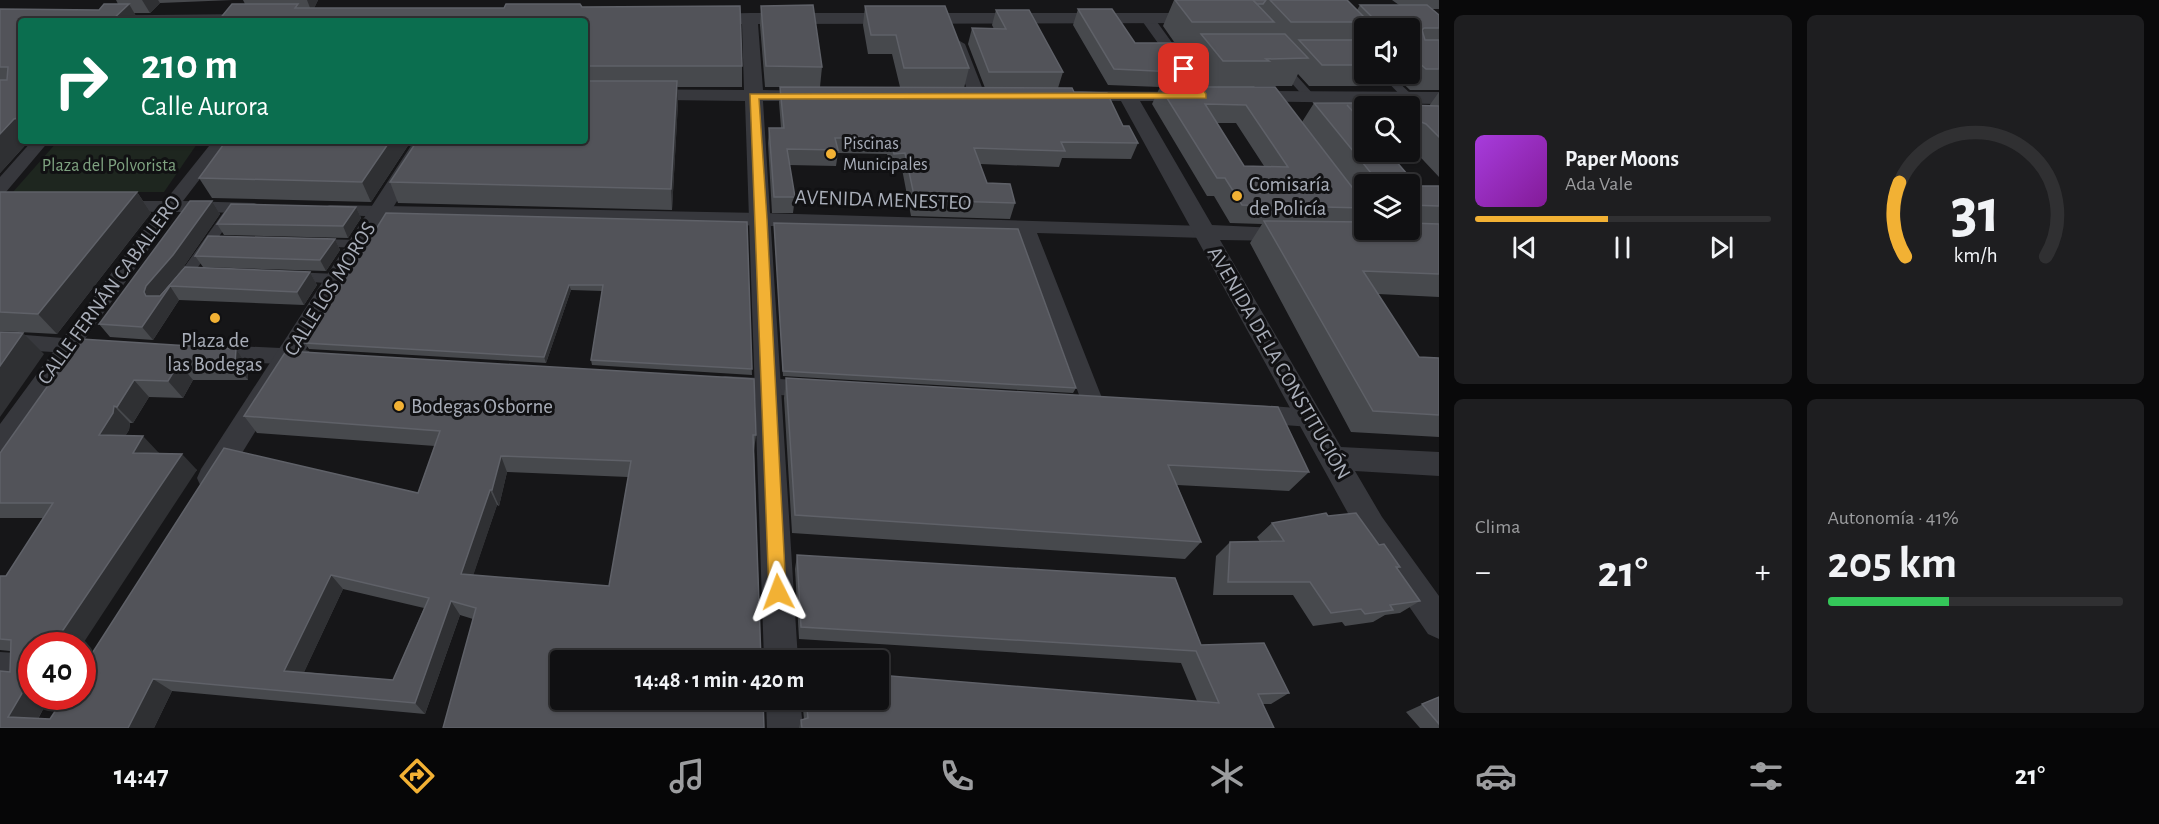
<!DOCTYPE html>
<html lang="es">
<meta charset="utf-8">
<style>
body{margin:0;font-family:"Alegreya Sans",sans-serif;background:#1e1e20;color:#f1f3f6;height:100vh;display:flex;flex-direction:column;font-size:22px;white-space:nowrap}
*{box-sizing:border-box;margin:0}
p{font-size:20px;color:#9c9d9f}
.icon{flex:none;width:33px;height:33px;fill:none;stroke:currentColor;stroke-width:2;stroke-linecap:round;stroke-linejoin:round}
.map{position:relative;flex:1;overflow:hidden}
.side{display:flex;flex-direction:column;gap:15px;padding:15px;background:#09090a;width:720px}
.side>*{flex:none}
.guide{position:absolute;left:18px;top:18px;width:570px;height:126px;border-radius:6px;box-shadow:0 2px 4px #0004,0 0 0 2px #303032;background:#0b6e4f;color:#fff;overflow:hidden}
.tools{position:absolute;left:1354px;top:18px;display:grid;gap:12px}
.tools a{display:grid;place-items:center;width:66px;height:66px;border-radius:6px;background:#101012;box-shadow:0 2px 4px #0004,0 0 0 2px #303032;font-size:30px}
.speed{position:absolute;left:18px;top:632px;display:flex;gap:12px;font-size:30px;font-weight:700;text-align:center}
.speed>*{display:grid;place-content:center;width:78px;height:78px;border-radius:50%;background:#101012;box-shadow:0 2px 4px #0004,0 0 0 2px #303032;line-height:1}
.speed .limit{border:9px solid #d22;background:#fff;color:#111}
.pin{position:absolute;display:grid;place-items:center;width:51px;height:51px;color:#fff;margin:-26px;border-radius:12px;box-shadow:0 3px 9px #0006}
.me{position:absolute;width:66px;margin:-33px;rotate:357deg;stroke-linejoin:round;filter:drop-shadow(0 0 4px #0008)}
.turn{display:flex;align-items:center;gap:21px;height:126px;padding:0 24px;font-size:27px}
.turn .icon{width:78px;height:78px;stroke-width:2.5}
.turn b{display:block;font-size:42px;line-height:51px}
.big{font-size:45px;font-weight:700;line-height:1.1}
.side .tile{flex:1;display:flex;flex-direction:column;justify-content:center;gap:9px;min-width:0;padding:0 21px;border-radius:9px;background:#1e1e20}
.side .dial{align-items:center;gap:0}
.dial svg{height:156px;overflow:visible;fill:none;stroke:#303032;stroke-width:7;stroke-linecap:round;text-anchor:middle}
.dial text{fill:#f1f3f6;stroke:none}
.song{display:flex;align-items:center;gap:18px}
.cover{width:72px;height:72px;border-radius:9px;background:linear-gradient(135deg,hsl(280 70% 55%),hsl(290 70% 35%))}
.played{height:6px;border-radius:3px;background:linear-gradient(90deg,#f2b134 45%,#303032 45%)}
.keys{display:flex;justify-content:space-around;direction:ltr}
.heat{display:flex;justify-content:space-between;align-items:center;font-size:33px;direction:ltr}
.charge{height:9px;border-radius:4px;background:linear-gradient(90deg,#34c759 41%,#303032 0)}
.side .tiles{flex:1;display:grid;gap:15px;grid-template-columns:repeat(2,1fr)}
.trip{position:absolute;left:550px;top:650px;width:339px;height:60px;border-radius:6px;background:#101012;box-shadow:0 2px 4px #0004,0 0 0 2px #303032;font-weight:700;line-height:60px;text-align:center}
.tabs{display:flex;height:96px;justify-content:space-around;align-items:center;background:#060607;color:#9c9d9f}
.tabs .icon{width:42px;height:42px}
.tabs .active{color:#f2b134}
.tabs b{font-size:27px;color:#f1f3f6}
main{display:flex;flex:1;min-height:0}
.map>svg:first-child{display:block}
.green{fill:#1e261f}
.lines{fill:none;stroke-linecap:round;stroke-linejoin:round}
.pedestrian{fill:#37383d;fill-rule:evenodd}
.minor{fill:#37383d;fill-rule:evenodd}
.tertiary{fill:#37383d;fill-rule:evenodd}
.wall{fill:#47494d;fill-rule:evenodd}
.shaded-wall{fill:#2f3033}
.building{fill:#525359;stroke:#5f6168;stroke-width:1.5;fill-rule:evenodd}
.route{fill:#f2b134;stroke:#9d7322;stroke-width:1.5}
.poi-dot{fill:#f2b134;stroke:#111113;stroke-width:2}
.labels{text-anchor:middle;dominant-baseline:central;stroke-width:6;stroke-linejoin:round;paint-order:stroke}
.far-poi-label{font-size:18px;fill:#a8adb8;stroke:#111113;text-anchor:start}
.far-park-label{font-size:18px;fill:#7fa381;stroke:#111113}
.poi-label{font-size:21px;fill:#a8adb8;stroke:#111113;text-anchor:start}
.street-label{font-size:21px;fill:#a8adb8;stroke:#111113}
</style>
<main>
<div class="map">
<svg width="1439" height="728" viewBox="0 0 1439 728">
<rect width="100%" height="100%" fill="#161618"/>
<polygon class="green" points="58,141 199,141 164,192 13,192"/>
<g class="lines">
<g class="pedestrian">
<polygon points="1282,63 1286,64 1314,95 1314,99 1306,99 1278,68 1277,66"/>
<polygon points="1380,74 1390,74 1413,96 1413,100 1405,100"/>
<polygon points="230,208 236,212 185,286 175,286 173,283 175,280 226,209"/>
<polygon points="317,239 359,240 366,244 359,248 312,246 310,243"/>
<polygon points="292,272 337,274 344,279 337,284 287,280 285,277"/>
</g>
<g class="minor">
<polygon points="1147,14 1152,15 1178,51 1223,52 1225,55 1218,59 1184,59 1211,96 1208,99 1198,99 1140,18"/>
<polygon points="958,40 965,44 985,95 982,98 977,100 969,95 951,44"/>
<polygon points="32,141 49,141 6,192 0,193 0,177"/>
<polygon points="213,141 229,141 183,201 254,203 260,205 263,209 260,213 175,212 85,339 111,343 114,348 111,353 104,356 74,354 8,449 0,451 0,424 53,352 0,349 0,333 63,338 157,212 118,211 112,209 109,205 112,201 165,201"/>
<polygon points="1342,190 1348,191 1365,213 1365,230 1371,230 1359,230 1336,199 1333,195 1336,191"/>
<polygon points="330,205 761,213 1205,226 1211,228 1214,232 1211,236 1205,238 1037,233 1104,403 1101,409 1093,412 1085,409 1082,403 1019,232 324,215 321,211 324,207"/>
<polygon points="213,345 302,349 309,351 312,357 309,363 302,365 213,361 206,359 203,353 206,347"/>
<polygon points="725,376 814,381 822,383 825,389 822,395 814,397 725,392 717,390 714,384 717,378"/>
<polygon points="1255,405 1311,409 1319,412 1322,418 1319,424 1311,427 1255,423 1247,420 1244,414 1247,408"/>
<polygon points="0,652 32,654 32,682 0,680"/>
</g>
<g class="tertiary">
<polygon points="750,13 1202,13 1210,18 1202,23 758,24 763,90 813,91 819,92 822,96 819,100 813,101 763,101 798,660 764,660 745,101 585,99 585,89 744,90 742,24 707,24 699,19 707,14"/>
<polygon points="254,14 260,16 261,21 47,21 55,16"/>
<polygon points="1074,91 1197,92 1200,96 1197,100 1191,101 1140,101 1212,225 1300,229 1303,234 1300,239 1292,241 1220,240 1341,447 1439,452 1439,476 1355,471 1382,517 1439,596 1439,639 1428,634 1360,535 1121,101 1068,100 1065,96 1068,92"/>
<polygon points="1248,91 1439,92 1439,104 1242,101 1239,97 1242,93"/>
<polygon points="414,141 434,141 221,487 211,490 201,487 197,478 201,469"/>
<polygon points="766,699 800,699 803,728 767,728"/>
</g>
</g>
<g class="wall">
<polygon points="116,0 233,0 160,3 150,13 134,13 139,21 21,21 21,141 29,141 0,173 0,9 99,10 118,4"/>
<polygon points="243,0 318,0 314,8 504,8 582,7 742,66 742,87 677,87 678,102 672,210 398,203 390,182 585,141 585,21 218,21 245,4"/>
<path d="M1174,0h173l10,10 3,-5h39l-7,-5h47v9h-7l7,6v75h-29l-15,-14 -7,10h-79l-11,-12 -6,12h-37l-1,1 48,35 12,-19 115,3 10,-14v85l-29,-31v-40h-45v46l55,34h19v111l-61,-3 41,63 20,1v79l-88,-5 -101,-189 12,-19 -32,-1 -16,-27h-7l-55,-92 8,-17 -52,-2 -35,-60 5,-16 57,34 61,30 -7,14h18l-19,-26 6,-12h-15l-16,-23zM1365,28h45v46h-45zM1217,123h19l28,43h-20zM1365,184h45v46l-54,-8 9,-11z"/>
<polygon points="761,6 822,67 820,87 765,87 760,25"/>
<polygon points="865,6 969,68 964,88 900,87 892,54 868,54 863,25"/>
<polygon points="996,10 1063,72 1058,88 985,88 968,44 972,28 994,29 992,25"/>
<polygon points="780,87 1074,92 1123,126 1138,143 1131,159 1062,158 1059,167 980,164 987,183 1015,203 1010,219 911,216 902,169 891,169 887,154 838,153 836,166 789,165 795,197 793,213 772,213 768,143 769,128 781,128 779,102"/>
<polygon points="226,141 411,141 371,202 212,198 199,178"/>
<polygon points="0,192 137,192 151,213 57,334 0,331"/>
<polygon points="212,201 220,214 182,269 158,296 160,296 185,267 310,272 317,285 304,305 179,300 153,340 110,337 99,324"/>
<polygon points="356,207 361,218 348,238 224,235 217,224"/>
<polygon points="747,222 752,375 592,365 591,360 602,291 571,290 546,363 309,349 305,343"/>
<polygon points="774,223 1076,388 1073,393 783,376"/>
<polygon points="335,239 340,250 326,271 203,267 195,256"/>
<path d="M81,339l155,10 12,17v14h-55l-10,18 -34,-1 -16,26h-3l-1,7 -4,6 34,17 38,17 -165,175v51h18l-12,23h12l368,-226 17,-47 -178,-13 -13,-17 512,19 -2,16 7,209 -288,-41 -13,-4 -35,99 -253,-23 -18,37h-154l10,-56v-21l-10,-1v-74h6l37,-58h-43v-65zM507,472l121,5 -19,109 -136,-11 24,-70 2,1zM343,589l81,19 -31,72 -89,-8z"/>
<polygon points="786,378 1309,472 1289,491 1177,485 1201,542 1185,559 792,533 784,398"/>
<polygon points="1328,516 1379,545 1400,567 1397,569 1420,601 1400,613 1385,615 1373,622 1345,626 1342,622 1313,626 1293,595 1213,595 1216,556 1230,542 1260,542 1257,537 1272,523"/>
<polygon points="797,555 1201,645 1289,693 1271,704 1262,704 1274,728 799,728 801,720 804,719 802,699 1197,701 1181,663 799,639 795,569"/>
<polygon points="1439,697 1439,728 1420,728 1406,712"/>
</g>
<g class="shaded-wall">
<polygon points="142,0 158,0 160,3 150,13"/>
<polygon points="307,0 318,0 312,13"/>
<polygon points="129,4 139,21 111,21"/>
<polygon points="677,81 678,102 672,210 671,189"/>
<polygon points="21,115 21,141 29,141 0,173 0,134 14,119"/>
<polygon points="390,141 411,141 371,202 362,182"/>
<polygon points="137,192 151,213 57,334 38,314"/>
<polygon points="212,201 220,214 182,269 156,299 170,286 179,300 153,340 142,327 146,296 144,292 146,286"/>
<polygon points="356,207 361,218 348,238 343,226"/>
<polygon points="335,239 340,250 326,271 320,260"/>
<polygon points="310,272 317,285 304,305 297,292"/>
<polygon points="569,285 571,290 546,363 544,357"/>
<polygon points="23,333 44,354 0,417 0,366"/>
<polygon points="236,349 248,366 248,380 235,363"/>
<polygon points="179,363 193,380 183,398 168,381"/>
<polygon points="134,380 149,397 133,423 117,407"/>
<polygon points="114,406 130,423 129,430 116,451 99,435"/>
<polygon points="143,436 159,453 150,469 133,453"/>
<polygon points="182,454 197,470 82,645 59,645 59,636"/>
<polygon points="501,456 507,472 499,506 492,490"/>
<polygon points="490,490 497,505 469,588 461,574"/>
<polygon points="331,575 343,589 299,683 284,671"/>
<polygon points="451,601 460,615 425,714 415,703"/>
<polygon points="153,679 172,691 154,728 128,728"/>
<polygon points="28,683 32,685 32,696 50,696 33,728 8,717"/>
</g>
<g class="building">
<polygon points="1175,0 1253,0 1274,22 1192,22"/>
<polygon points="1253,0 1266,0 1263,4 1257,4"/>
<polygon points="1270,0 1347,0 1369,22 1291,22"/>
<polygon points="104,4 129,4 111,21 21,21 21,115 18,118 14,119 0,134 0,80 7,80 8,67 0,67 0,9 99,10"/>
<polygon points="232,4 298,4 295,8 504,8 506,4 580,4 582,7 740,6 742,66 585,66 585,21 218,21"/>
<polygon points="813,5 822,67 766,66 761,6"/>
<polygon points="1360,5 1427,5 1439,15 1439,28 1424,28 1422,30 1425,40 1439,40 1439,69 1426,69 1410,55 1410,28 1380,28 1380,25"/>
<polygon points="865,6 945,6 969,68 904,68 896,35 871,35"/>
<polygon points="1078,9 1112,9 1135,43 1174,43 1196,73 1114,69"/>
<polygon points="996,10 1029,10 1063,72 989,72 972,28 1006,29"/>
<polygon points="1201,34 1285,34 1308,58 1266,59 1269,61 1223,61"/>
<polygon points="1299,40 1365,40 1365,65 1322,65"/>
<polygon points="585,81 677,81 671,189 390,182 417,141 585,141"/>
<polygon points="780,87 1072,88 1074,92 1107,93 1123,126 1129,126 1138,143 1061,142 1065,151 974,148 987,183 1010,184 1015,203 915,200 905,153 894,154 890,138 835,138 838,150 787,149 795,197 774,197 769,128 784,128"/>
<path d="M1160,87h115l90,117v4l-123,-3 -17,-27h-8zM1205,104l41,1 42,62 -44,-1z"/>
<polygon points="1314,103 1404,103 1406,105 1439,106 1439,137 1426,124 1419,121 1410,121 1410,106 1365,106 1365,120 1361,120 1347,105 1365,125 1365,152 1388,152 1414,182 1420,186 1439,186 1439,206 1410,205 1410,184 1380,184"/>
<polygon points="226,141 390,141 362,182 199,178"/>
<polygon points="0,192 137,192 38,314 0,312"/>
<polygon points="190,201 212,201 173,255 146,286 144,292 146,296 160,296 185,267 310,272 297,292 170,286 142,327 99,324"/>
<polygon points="231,204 356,207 343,226 217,224"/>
<polygon points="386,213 747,222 752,369 591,360 603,285 569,285 544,357 305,343"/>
<polygon points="1264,221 1365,222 1365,230 1410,230 1410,223 1439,224 1439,274 1363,271 1419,357 1439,358 1439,415 1373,411"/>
<polygon points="774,223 1018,229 1076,388 783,371"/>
<polygon points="208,236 335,239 320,260 195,256"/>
<polygon points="0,332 23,333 0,366"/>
<path d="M81,339l155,10 -1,14h-56l-11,18 -34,-1 -17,27 -3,-1 -1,7 -14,22 44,1 -10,17 49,1 -123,182v9h-27v38h-4l-20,34 42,2 15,-23h17v-27l142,-221 194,45 22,-62 -196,-15 42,-65 468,28 2,56h-3l8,225h-200v39h202l1,29h-321l33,-120 -25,-7 -36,102 -262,-24 -25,49h-128v-57l10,1 1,-32 -11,-1v-63h6l47,-73h-53v-50zM501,456l130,5 -22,125 -148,-12 29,-84h2zM331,575l98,23 -36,82 -109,-9z"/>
<polygon points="786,378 1278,407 1309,472 1168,465 1201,542 795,515"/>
<polygon points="1326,513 1328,516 1356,513 1379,545 1384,544 1400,567 1396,567 1420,601 1390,605 1393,610 1365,614 1361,609 1331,613 1310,582 1228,582 1230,542 1284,541 1272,523"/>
<polygon points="797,555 1175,578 1201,645 1264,643 1289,693 1258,694 1274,728 802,728 801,720 808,718 806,699 879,699 879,675 1219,703 1196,651 801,627"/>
<polygon points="1439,697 1439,724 1422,704"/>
</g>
<polygon class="route" points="1184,66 1187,67 1206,94 1206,98 759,99 767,219 786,592 784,597 778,600 772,597 769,592 750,94 1196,93 1179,69"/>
<g class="poi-dot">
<circle cx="831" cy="154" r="6"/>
<circle cx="1237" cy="196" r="6"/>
<circle cx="215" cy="318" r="6"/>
<circle cx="399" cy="406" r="6"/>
</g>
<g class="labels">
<g class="far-poi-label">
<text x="843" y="144">Piscinas<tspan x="843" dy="21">Municipales</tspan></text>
</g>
<g class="far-park-label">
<text x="109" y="166">Plaza del Polvorista</text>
</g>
<g class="poi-label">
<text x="1249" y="184">Comisaría<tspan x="1249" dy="24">de Policía</tspan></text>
<text x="215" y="340" text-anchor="middle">Plaza de<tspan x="215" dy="24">las Bodegas</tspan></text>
<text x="411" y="406">Bodegas Osborne</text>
</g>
<g class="street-label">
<text transform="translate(883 200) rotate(2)">AVENIDA MENESTEO</text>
<text transform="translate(330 289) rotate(-58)">CALLE LOS MOROS</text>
<text transform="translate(109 290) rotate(-54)">CALLE FERNÁN CABALLERO</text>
<text transform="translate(1279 363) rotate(60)">AVENIDA DE LA CONSTITUCIÓN</text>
</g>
</g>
</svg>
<div class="tools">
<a><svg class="icon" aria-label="sound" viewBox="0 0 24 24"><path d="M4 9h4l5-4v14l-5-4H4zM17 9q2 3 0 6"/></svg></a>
<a><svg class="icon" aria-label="search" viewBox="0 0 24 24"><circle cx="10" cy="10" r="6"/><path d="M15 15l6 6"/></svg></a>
<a><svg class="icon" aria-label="layers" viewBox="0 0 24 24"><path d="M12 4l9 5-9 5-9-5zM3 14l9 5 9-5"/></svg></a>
</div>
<div class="speed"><div class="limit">40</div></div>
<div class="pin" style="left:1184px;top:69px;background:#d93025"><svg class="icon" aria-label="arrive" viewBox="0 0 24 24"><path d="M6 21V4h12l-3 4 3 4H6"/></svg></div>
<svg class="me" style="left:778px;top:592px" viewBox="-20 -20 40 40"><path d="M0-17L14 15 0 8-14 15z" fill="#f2b134" stroke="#fff" stroke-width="4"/></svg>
<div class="trip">14:48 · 1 min · 420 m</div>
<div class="guide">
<div class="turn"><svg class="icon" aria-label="right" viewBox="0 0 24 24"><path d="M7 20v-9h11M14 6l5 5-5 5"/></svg><div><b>210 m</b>Calle Aurora</div></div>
</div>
</div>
<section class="side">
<div class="tiles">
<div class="tile">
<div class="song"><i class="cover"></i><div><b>Paper Moons</b><p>Ada Vale</p></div></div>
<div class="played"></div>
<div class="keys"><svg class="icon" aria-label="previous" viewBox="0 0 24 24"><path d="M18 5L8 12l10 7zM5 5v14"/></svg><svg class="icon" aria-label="pause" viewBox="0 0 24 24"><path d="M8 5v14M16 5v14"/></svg><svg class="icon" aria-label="next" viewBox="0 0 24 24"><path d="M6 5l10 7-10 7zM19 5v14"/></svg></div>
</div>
<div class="tile dial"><svg viewBox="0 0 100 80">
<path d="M14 69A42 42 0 1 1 86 69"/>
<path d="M14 69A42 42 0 0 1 11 31" stroke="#f2b134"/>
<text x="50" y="56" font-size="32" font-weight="700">31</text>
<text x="50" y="72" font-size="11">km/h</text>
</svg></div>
<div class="tile"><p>Clima</p>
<div class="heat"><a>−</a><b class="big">21°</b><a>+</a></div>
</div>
<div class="tile"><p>Autonomía · 41%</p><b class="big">205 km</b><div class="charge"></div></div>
</div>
</section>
</main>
<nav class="tabs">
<b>14:47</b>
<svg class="icon active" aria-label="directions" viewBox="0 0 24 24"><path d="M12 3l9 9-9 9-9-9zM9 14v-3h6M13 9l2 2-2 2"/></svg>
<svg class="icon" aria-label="music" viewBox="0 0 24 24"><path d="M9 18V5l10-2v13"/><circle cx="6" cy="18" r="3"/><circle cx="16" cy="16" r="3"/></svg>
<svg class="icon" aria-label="phone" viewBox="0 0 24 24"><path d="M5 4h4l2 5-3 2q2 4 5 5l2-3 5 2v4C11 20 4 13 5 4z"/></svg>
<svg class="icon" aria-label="climate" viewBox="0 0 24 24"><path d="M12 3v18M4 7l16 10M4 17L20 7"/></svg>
<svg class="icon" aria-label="car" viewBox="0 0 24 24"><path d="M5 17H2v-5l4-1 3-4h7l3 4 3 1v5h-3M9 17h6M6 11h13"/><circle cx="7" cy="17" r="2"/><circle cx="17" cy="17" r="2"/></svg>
<svg class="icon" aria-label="filters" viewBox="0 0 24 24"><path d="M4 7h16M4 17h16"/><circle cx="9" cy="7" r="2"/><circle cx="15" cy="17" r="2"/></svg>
<b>21°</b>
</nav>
